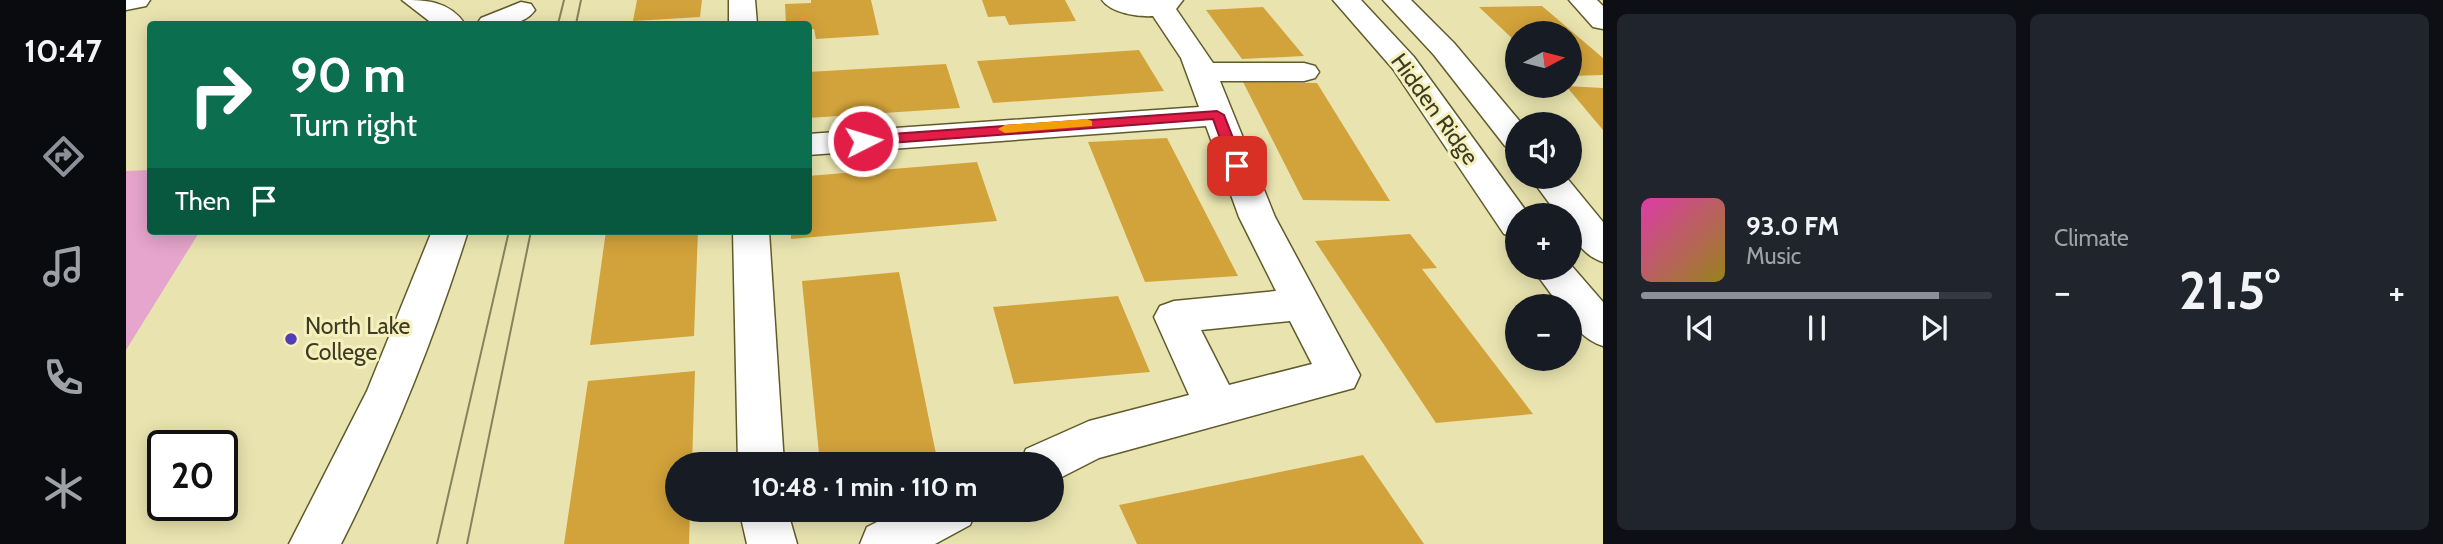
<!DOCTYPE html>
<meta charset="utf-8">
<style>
body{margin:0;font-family:Cabin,sans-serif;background:#20242c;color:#f1f3f6;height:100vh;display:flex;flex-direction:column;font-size:26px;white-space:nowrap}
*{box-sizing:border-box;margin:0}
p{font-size:23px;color:#9ea1a6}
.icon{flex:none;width:38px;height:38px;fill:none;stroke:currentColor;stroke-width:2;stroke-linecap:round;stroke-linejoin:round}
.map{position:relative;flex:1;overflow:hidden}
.panel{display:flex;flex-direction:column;gap:14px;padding:14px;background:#0d0f14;width:840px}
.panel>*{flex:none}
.top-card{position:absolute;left:21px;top:21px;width:665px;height:214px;border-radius:7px;box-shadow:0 4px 18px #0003;background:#0b6e4f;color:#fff;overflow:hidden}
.needle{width:46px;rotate:83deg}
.tools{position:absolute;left:1379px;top:21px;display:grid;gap:14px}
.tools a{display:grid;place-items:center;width:77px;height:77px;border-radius:50%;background:#171b24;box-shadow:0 4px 18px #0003;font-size:35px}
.speed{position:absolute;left:21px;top:430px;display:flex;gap:14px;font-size:35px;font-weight:700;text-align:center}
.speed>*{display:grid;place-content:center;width:91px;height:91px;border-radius:50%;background:#171b24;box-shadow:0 4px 18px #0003;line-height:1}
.speed .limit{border:4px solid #111;border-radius:10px;background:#fff;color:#111}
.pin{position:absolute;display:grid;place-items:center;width:60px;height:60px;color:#fff;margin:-30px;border-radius:14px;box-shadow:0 4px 10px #0006}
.me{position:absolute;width:77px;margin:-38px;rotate:85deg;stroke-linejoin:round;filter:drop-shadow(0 0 5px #0008)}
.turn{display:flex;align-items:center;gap:24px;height:147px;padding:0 28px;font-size:32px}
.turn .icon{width:91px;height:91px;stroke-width:2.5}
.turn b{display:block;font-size:49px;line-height:60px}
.then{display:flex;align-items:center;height:66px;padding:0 28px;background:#0003;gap:14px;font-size:26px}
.big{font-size:52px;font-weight:800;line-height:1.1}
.panel .card{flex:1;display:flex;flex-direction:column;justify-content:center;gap:10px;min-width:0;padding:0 24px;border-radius:10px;background:#20242c}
.song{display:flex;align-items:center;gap:21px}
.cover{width:84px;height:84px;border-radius:10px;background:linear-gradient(135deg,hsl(320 70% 55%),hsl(50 70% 35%))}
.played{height:7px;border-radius:4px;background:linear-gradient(90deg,#8c9099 85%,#363941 85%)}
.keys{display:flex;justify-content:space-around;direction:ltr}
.heat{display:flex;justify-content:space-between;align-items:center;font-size:38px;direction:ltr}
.panel .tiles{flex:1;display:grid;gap:14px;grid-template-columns:repeat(2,1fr)}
.trip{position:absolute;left:539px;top:452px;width:399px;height:70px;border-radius:35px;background:#171b24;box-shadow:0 4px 18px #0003;font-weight:800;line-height:70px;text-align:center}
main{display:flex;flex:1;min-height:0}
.tab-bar{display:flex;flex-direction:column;width:126px;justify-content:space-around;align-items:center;background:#090b0e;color:#9ea1a6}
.tab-bar .icon{width:49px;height:49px}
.tab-bar .current{color:#8c9099}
.tab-bar b{font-size:32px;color:#f1f3f6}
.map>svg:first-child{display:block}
.green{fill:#e6a5cc}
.building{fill:#d3a33b}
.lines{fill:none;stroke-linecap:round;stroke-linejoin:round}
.minor-casing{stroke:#605b2b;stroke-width:3}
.minor{fill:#fff;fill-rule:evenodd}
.tram{stroke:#858260;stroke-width:2}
.route{fill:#e11d48;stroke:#92132f;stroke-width:2}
.slow{fill:#f59e0b}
.poi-dot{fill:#4f3eb6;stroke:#f6f1bc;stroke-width:2.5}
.labels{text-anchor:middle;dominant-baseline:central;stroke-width:6;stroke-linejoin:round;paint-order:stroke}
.street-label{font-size:23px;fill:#3d3b26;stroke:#f6f1bc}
.poi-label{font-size:23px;fill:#3d3b26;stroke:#f6f1bc;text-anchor:start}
</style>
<main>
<nav class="tab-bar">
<b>10:47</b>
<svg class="icon current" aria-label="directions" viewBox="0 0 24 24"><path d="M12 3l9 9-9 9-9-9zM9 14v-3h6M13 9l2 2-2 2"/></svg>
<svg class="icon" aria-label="music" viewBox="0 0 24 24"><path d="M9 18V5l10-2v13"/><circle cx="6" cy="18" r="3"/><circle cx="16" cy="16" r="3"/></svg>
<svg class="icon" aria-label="phone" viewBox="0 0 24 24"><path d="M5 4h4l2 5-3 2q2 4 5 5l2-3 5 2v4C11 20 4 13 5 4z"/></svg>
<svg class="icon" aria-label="climate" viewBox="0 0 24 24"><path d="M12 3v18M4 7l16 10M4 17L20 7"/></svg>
</nav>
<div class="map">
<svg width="1477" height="544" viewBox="0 0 1477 544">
<rect width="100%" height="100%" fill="#e9e4af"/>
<polygon class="green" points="24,170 24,231 74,231 0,350 0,171"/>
<g class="building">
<polygon points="511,0 576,0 574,17 507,21"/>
<polygon points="685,0 745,0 753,35 690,39 688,29 682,30 682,24 660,24 659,4 685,3"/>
<polygon points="856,0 939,0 950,21 883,25 879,16 862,17"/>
<polygon points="1416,6 1477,58 1477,75 1444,76 1444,33 1391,33 1391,43 1353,7"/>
<polygon points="1137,7 1178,56 1116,59 1080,10"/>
<polygon points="1013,50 1038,91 867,103 851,61"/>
<polygon points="820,64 834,108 682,118 682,72"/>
<polygon points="1117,82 1191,83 1264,201 1177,200"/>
<polygon points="1440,86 1477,88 1477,130"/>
<polygon points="1041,138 1112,276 1019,282 962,142"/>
<polygon points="851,162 871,221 665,239 665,231 682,231 682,176"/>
<polygon points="480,231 572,231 568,336 464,345"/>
<polygon points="1284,234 1311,268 1296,269 1407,414 1310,423 1189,241"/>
<polygon points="773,272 812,464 694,464 676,281"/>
<polygon points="992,296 1024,372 888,384 867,307"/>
<polygon points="569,371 566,464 551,464 551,509 564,509 563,544 438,544 462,381"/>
<polygon points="1237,455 1298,544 1011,544 993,505"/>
</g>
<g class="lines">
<defs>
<g id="minor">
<polygon points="0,0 24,0 20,6 0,10"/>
<path d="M276,0c25,0 47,1 63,24h-32z"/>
<polygon points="603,0 629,0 631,24 603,24"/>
<path d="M976,0h81l-7,9 37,54h91l11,3 4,6 -4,6 -11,3h-84l55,136 85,158 -6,13 -255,70 -47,24v-18h-32l6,-15 63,-28 100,-26 -35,-78 6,-11 14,-5 102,-10 -37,-74 -33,-91 -398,29v-21l391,-27 -18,-49 -28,-42c-15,1 -42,-3 -51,-16zM1164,321l22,43 -83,21 -28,-55z"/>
<polygon points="1207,0 1235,0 1288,57 1403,215 1391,215 1391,238 1378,234 1267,69"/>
<polygon points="1257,0 1285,0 1328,43 1396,124 1391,124 1391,149 1379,146 1308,55"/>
<polygon points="1443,0 1471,0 1477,6 1477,29 1467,27"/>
<path d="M395,2l10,2 4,6c-13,18 -39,16 -58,14l4,-6z"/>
<path d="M1404,177h36l37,45v40c-21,-7 -33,-25 -33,-47h-12z"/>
<path d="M306,231h36c-34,108 -76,212 -127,313h-52l78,-153z"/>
<polygon points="607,231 643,231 658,464 612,464"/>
<path d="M1444,264l33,38v44c-18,-6 -33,-20 -33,-40h-10l-28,-38h38z"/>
<polygon points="613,509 661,509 671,544 621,544"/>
<polygon points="777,509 851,509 844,525 809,544 734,544 741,527"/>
</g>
</defs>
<use href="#minor" class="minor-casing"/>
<use href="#minor" class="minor"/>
<g class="tram">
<polyline points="432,24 438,0"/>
<polyline points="450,24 455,0"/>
<polyline points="311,544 383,231"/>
<polyline points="341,544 405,231"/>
</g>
</g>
<polygon class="route" points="1091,111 1098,115 1118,166 1116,169 1111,170 1104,166 1087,119 737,145 730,141 737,136"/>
<polygon class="slow" points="961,119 966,121 966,126 879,133 872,129 879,125"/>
<circle class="poi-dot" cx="165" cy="339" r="7"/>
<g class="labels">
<g class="street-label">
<text transform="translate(1309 109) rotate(54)">Hidden Ridge</text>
</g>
<g class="poi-label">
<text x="179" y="326">North Lake<tspan x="179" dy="26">College</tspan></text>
</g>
</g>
</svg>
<div class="tools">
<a><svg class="needle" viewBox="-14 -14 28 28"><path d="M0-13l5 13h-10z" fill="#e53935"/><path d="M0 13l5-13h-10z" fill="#9ea1a6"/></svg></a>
<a><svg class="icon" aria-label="sound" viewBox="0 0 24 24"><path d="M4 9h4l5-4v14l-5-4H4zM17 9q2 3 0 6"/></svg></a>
<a>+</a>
<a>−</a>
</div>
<div class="speed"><div class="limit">20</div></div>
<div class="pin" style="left:1111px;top:166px;background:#d93025"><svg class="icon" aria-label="arrive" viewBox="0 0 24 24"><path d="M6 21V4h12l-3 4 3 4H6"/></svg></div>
<svg class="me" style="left:737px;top:141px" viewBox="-20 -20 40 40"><circle r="17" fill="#e11d48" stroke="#fff" stroke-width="3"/><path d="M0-11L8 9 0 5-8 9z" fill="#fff"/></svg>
<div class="trip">10:48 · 1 min · 110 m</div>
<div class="top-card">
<div class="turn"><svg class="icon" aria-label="right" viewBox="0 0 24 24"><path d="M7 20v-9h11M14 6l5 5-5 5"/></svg><div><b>90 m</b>Turn right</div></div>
<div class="then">Then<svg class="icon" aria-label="arrive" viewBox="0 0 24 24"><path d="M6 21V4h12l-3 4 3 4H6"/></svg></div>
</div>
</div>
<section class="panel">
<div class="tiles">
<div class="card">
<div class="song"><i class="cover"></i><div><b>93.0 FM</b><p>Music</p></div></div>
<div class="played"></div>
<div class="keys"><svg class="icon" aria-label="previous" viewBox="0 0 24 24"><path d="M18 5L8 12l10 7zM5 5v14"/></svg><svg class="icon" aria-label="pause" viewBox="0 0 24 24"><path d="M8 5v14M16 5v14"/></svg><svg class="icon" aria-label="next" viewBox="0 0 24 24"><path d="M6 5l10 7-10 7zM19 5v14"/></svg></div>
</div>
<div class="card"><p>Climate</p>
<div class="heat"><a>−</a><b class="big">21.5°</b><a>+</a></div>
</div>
</div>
</section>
</main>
